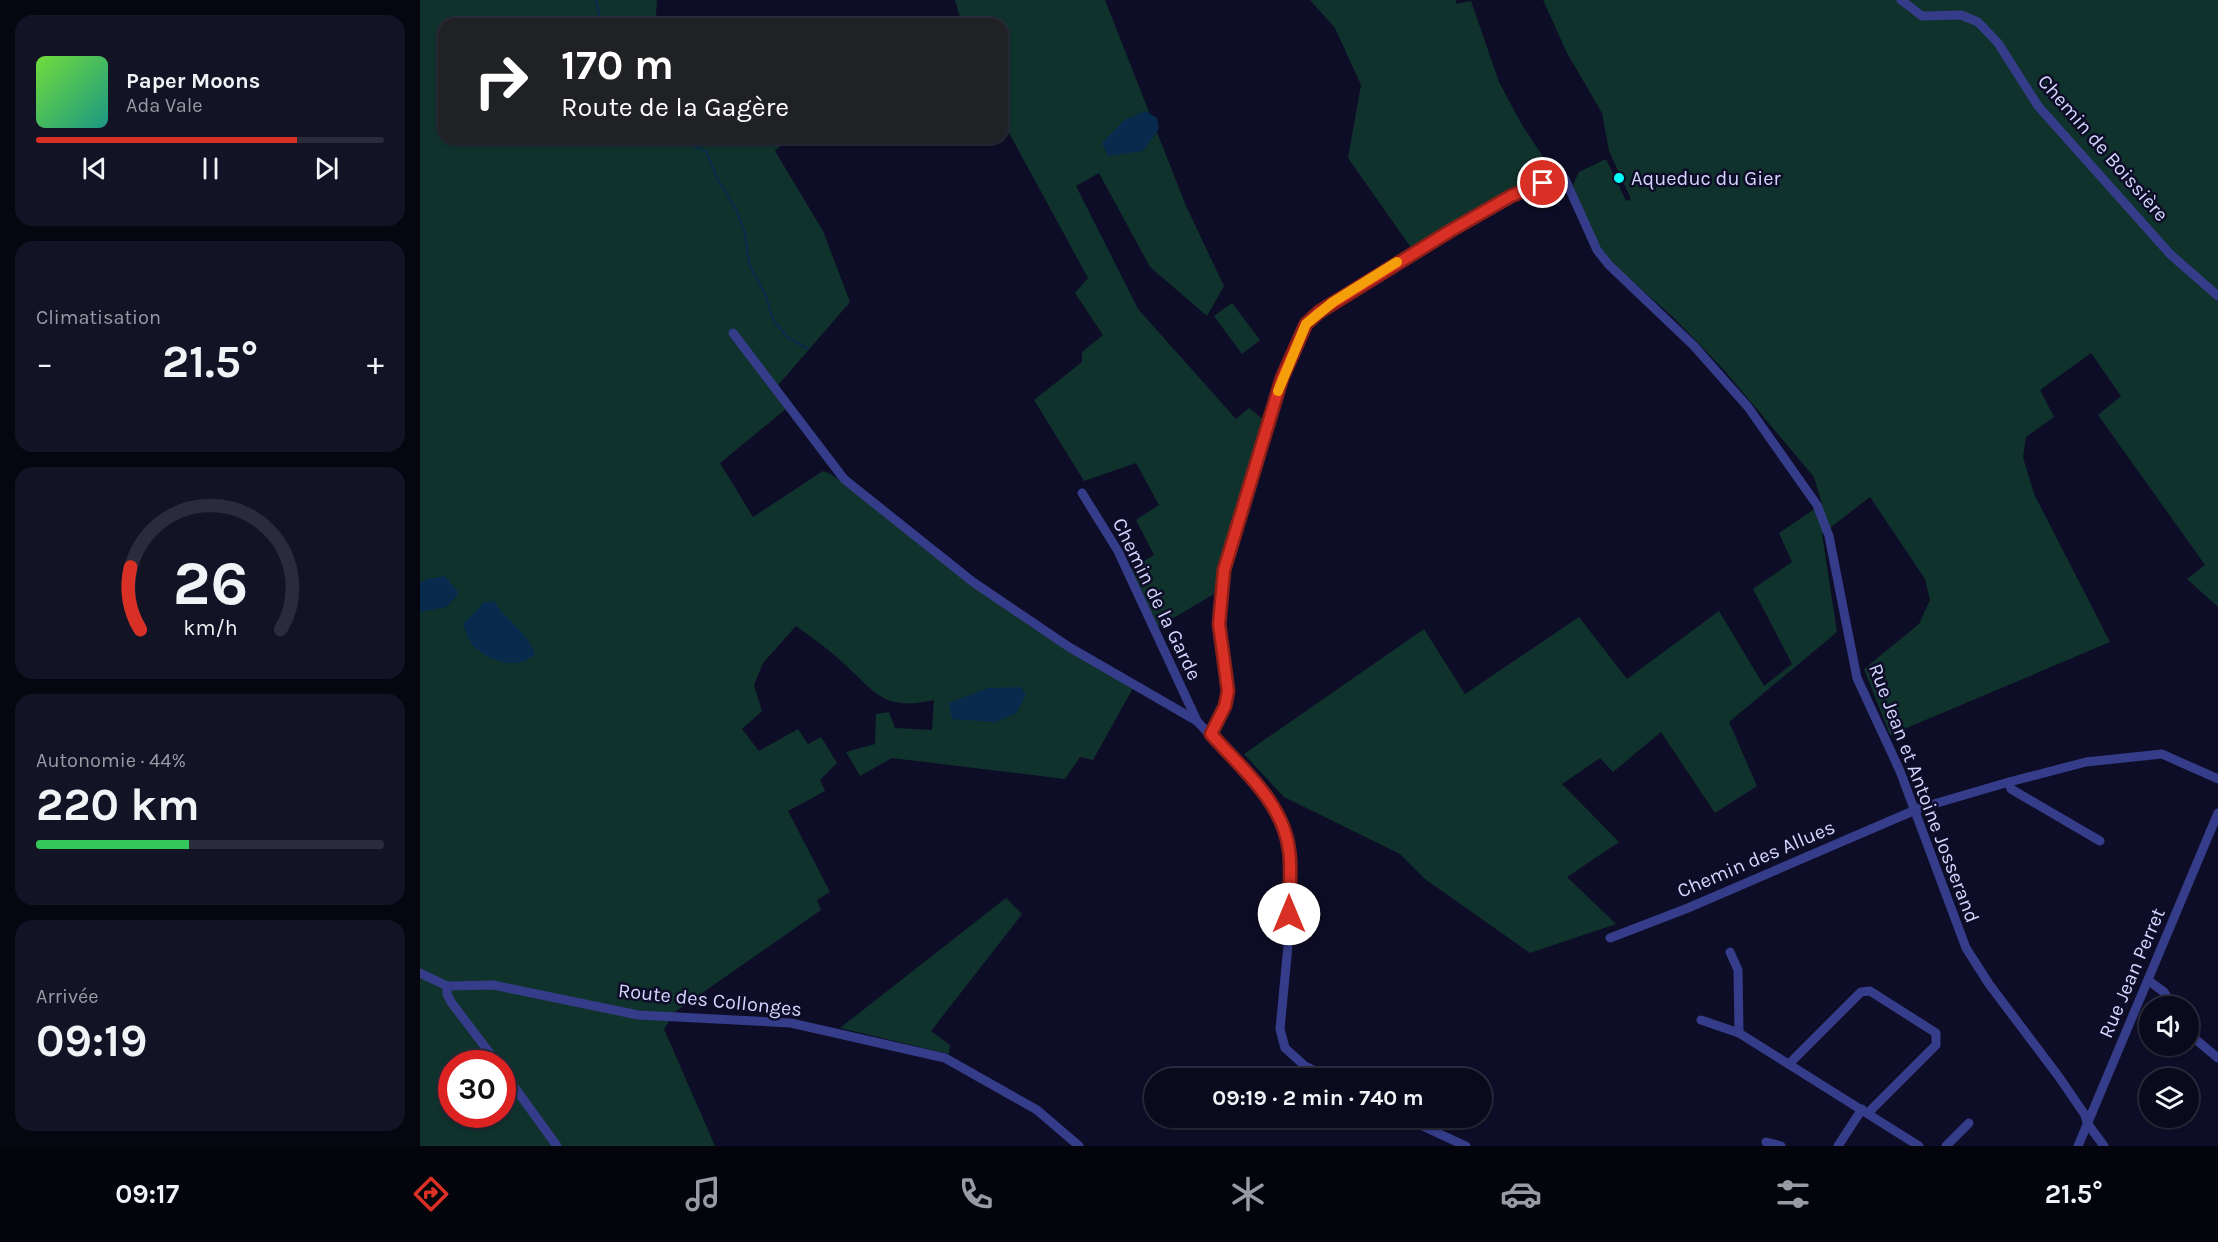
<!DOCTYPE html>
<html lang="fr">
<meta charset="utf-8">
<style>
body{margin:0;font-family:Karla,sans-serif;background:#131326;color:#f1f3f6;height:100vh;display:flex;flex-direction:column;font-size:22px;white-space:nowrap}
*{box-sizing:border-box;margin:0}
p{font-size:20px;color:#999aa4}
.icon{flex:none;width:33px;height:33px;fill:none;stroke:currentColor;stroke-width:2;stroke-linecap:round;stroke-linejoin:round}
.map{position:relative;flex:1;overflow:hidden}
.panel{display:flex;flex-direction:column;gap:15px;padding:15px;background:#060610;width:420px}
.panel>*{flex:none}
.hud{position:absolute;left:18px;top:18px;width:570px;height:126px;border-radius:18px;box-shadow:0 2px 4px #0004,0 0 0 2px #2a2b3b;background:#202124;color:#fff;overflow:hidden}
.buttons{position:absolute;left:1719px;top:996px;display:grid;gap:12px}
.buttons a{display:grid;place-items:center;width:60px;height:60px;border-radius:50%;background:#0a0a1d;box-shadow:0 2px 4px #0004,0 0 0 2px #2a2b3b;font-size:30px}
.speed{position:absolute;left:18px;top:1050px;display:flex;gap:12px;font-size:30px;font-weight:700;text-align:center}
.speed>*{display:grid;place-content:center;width:78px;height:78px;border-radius:50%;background:#0a0a1d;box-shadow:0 2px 4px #0004,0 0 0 2px #2a2b3b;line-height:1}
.speed .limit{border:9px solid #d22;background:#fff;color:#111}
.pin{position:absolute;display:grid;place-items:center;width:51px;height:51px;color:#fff;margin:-26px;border:3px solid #fff;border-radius:50%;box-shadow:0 2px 6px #0007}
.me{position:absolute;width:66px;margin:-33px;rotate:0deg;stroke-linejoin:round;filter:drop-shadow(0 0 4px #0008)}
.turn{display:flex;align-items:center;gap:21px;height:126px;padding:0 24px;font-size:27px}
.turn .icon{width:78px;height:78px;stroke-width:2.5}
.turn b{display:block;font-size:42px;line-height:51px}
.big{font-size:45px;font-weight:700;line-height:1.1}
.panel .widget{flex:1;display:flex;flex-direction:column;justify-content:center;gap:9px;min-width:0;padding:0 21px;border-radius:18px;background:#131326}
.panel .dial{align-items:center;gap:0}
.dial svg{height:156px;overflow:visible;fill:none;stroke:#2a2b3b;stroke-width:7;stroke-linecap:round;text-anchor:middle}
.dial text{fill:#f1f3f6;stroke:none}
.song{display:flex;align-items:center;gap:18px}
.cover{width:72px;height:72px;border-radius:9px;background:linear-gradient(135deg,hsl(100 70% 55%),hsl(170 70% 35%))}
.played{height:6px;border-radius:3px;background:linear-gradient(90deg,#d93025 75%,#2a2b3b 75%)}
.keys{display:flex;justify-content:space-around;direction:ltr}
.heat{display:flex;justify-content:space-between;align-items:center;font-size:33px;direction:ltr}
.charge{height:9px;border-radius:4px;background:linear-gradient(90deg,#34c759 44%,#2a2b3b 0)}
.trip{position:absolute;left:724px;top:1068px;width:348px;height:60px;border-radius:30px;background:#0a0a1d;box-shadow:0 2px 4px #0004,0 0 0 2px #2a2b3b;font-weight:700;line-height:60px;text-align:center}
.menu{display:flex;height:96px;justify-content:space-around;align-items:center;background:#04040c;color:#999aa4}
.menu .icon{width:42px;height:42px}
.menu .selected{color:#d93025}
.menu b{font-size:27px;color:#f1f3f6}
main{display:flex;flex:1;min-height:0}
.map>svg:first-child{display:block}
.green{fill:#10322c;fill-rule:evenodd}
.water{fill:#082a4c}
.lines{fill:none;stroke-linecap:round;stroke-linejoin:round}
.stream{stroke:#082a4c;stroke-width:2}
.street{stroke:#353d8a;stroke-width:9}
.route-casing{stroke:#8d1f18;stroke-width:15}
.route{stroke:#d93025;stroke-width:10}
.slow{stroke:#f59e0b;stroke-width:10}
.poi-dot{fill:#00fff6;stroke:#0e0d27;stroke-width:2}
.labels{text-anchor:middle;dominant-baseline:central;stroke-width:5;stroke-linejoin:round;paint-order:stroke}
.street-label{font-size:20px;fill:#d4d5ff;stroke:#0e0d27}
.poi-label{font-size:20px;fill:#d4d5ff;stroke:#0e0d27;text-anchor:start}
</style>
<main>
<section class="panel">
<div class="widget">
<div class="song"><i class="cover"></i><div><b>Paper Moons</b><p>Ada Vale</p></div></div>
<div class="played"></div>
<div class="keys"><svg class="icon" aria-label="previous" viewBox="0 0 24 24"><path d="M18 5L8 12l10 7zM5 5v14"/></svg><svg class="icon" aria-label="pause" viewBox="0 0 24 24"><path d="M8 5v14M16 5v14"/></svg><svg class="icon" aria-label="next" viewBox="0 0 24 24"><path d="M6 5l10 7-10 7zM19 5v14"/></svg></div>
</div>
<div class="widget"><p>Climatisation</p>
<div class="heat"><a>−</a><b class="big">21.5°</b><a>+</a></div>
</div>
<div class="widget dial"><svg viewBox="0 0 100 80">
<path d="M14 69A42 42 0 1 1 86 69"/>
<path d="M14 69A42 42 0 0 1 9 37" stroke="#d93025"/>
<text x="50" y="56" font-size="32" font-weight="700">26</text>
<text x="50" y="72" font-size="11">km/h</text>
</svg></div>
<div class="widget"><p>Autonomie · 44%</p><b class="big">220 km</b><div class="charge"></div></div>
<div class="widget"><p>Arrivée</p><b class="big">09:19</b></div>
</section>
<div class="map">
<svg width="1798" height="1146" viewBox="0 0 1798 1146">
<rect width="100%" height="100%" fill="#0e0d27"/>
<g class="green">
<path d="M0,0h237l-1,15 7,9h-219v114h346l-15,13 48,80 27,71 -77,89 13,18 -66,54 33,54 70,-46 8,3 140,110 162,104 -40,72 -13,-3 -15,22 -173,-21 -32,18 -14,-24 29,-8 1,-30 13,-2 6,16 37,2 2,-30c-52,12 -59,-9 -93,-39 -14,-13 -30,-24 -45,-35l-33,37 -9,22 8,26 -20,18 17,22 39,-22 10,15 13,-7 16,26 -17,17 5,11 -37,20 42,81 -13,8 4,10 -146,102 -11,17 51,117h-295zM32,1064h50v50h-50z"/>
<polygon points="535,0 685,0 766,206 804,286 787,316 730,267 679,173 656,186 718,309 816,419 829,408 844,420 794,594 738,627 710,569 734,555 716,520 739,505 716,463 664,481 614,400 662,362 662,352 683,335 655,293 668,278 582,120 582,24 542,24"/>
<polygon points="890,0 1036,0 1036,4 1051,1 1079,82 1102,125 1135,175 1091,192 992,249 928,158 941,85 915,28"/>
<polygon points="1123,0 1798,0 1798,607 1767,579 1785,565 1678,415 1701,396 1671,353 1620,390 1634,417 1606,437 1603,457 1614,494 1690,642 1470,735 1444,669 1499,624 1510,600 1505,579 1450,497 1402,534 1417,632 1309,722 1337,786 1295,813 1241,732 1193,772 1180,758 1142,784 1199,842 1147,877 1196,924 1110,953 1005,879 980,854 864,797 824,754 1004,629 1045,694 1159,617 1207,679 1299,611 1344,686 1372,664 1333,589 1372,562 1359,533 1402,504 1394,477 1304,370 1254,318 1191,263 1173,236 1153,185 1159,172 1186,159 1206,201 1211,199 1189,151 1182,113 1147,53"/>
<polygon points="812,303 840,340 822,354 794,316"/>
<polygon points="586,898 602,914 511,1031 530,1045 529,1054 420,1028"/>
</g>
<g class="water">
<polygon points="726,111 737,118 739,129 723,151 688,156 682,143 704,120"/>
<polygon points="25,576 39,593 27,607 0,612 0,583 7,579"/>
<path d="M74,601c12,20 34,31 41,53 -18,19 -56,5 -67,-16 -2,-4 -3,-10 -5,-14l21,-22z"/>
<polygon points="601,687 606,695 596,713 576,722 532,719 529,703 568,688"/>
</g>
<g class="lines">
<g class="stream">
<polyline points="176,0 181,24"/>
<polyline points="266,138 269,144 286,151 298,180 316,209 325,233 329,264 346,296 353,320 368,338 387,348"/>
</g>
<g class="street">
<polyline points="1481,0 1502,16 1541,15 1558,22 1578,43 1618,106 1750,254 1798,296"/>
<polyline points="313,333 424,479 553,582 649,647 777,721 852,803 864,825 869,851 869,935 860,1029 865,1048 885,1066 910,1078"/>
<polyline points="662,493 698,551 777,721"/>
<polyline points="791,734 805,706 808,691 799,624 804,570 862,378 886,324 913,302 1091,196 1123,183 1145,179 1177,250 1189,265 1274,346 1328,407 1397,505 1409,536 1437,678 1480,771 1546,948 1569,984 1639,1077 1665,1115 1667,1123 1684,1146"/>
<polyline points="1589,782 1591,789 1680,841"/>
<polyline points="1190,938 1268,908 1500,808 1589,782 1666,762 1742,754 1798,779"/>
<polyline points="1310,952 1318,970 1319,1033"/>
<polyline points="0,973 27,986 73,985 218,1015 371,1023 525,1058 617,1110 659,1146"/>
<polyline points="1729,981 1744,992 1753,1006"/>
<polyline points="27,986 27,994 31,1002 78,1064"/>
<polyline points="1281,1020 1319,1033 1499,1146"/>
<polyline points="1768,1033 1798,1058"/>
<polyline points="1369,1064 1441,992 1450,991 1516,1033 1516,1045 1448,1113"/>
<polyline points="82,1070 137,1146"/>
<polyline points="985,1118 1046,1146"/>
<polyline points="1346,1142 1361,1146"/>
<polyline points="1418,1146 1442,1109"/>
<polyline points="1526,1146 1549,1123"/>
<polyline points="1658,1146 1798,813"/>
</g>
</g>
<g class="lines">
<defs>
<path id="route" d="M869,914c0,-21 3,-44 0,-64 -6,-48 -48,-82 -78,-116l14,-28 3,-15 -9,-67 5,-54 58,-192 24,-54 13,-12 131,-81 61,-35 32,-13"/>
</defs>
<use href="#route" class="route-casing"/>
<use href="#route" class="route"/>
<polyline class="slow" points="858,391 886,324 913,302 977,262"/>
</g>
<circle class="poi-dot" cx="1199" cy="178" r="6"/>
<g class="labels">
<g class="street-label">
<text transform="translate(1683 148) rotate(49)">Chemin de Boissière</text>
<text transform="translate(737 599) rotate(64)">Chemin de la Garde</text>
<text transform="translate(1504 793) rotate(69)">Rue Jean et Antoine Josserand</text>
<text transform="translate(1336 859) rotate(-23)">Chemin des Allues</text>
<text transform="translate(1712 973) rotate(-67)">Rue Jean Perret</text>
<text transform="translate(290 1000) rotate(6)">Route des Collonges</text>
</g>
<g class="poi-label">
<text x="1211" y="178">Aqueduc du Gier</text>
</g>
</g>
</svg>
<div class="buttons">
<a><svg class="icon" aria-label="sound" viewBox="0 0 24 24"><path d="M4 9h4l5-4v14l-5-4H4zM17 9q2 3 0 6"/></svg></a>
<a><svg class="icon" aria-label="layers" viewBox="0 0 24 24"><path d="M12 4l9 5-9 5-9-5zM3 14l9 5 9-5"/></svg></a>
</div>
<div class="speed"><div class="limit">30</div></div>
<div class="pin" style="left:1123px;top:183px;background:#d93025"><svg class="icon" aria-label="arrive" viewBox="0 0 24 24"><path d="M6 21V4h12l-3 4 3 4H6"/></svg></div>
<svg class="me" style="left:869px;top:914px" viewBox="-20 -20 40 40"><circle r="19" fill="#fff"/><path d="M0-13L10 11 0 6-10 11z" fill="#d93025"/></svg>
<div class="trip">09:19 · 2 min · 740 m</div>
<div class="hud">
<div class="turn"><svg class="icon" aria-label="right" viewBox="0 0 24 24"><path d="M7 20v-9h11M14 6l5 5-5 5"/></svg><div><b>170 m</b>Route de la Gagère</div></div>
</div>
</div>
</main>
<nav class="menu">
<b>09:17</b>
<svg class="icon selected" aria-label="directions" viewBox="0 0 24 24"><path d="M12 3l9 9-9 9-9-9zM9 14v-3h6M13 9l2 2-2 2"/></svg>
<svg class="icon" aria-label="music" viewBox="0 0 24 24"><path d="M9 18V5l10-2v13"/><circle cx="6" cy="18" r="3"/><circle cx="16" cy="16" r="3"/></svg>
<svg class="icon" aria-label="phone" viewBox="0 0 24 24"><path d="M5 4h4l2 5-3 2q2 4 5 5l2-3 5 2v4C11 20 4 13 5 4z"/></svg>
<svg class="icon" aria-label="climate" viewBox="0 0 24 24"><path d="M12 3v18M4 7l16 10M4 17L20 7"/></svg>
<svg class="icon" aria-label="car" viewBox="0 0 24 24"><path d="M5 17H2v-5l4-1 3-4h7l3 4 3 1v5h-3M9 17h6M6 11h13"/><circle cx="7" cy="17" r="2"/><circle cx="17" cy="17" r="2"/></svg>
<svg class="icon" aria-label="filters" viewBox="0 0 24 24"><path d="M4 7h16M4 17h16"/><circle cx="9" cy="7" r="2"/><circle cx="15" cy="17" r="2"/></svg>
<b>21.5°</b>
</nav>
